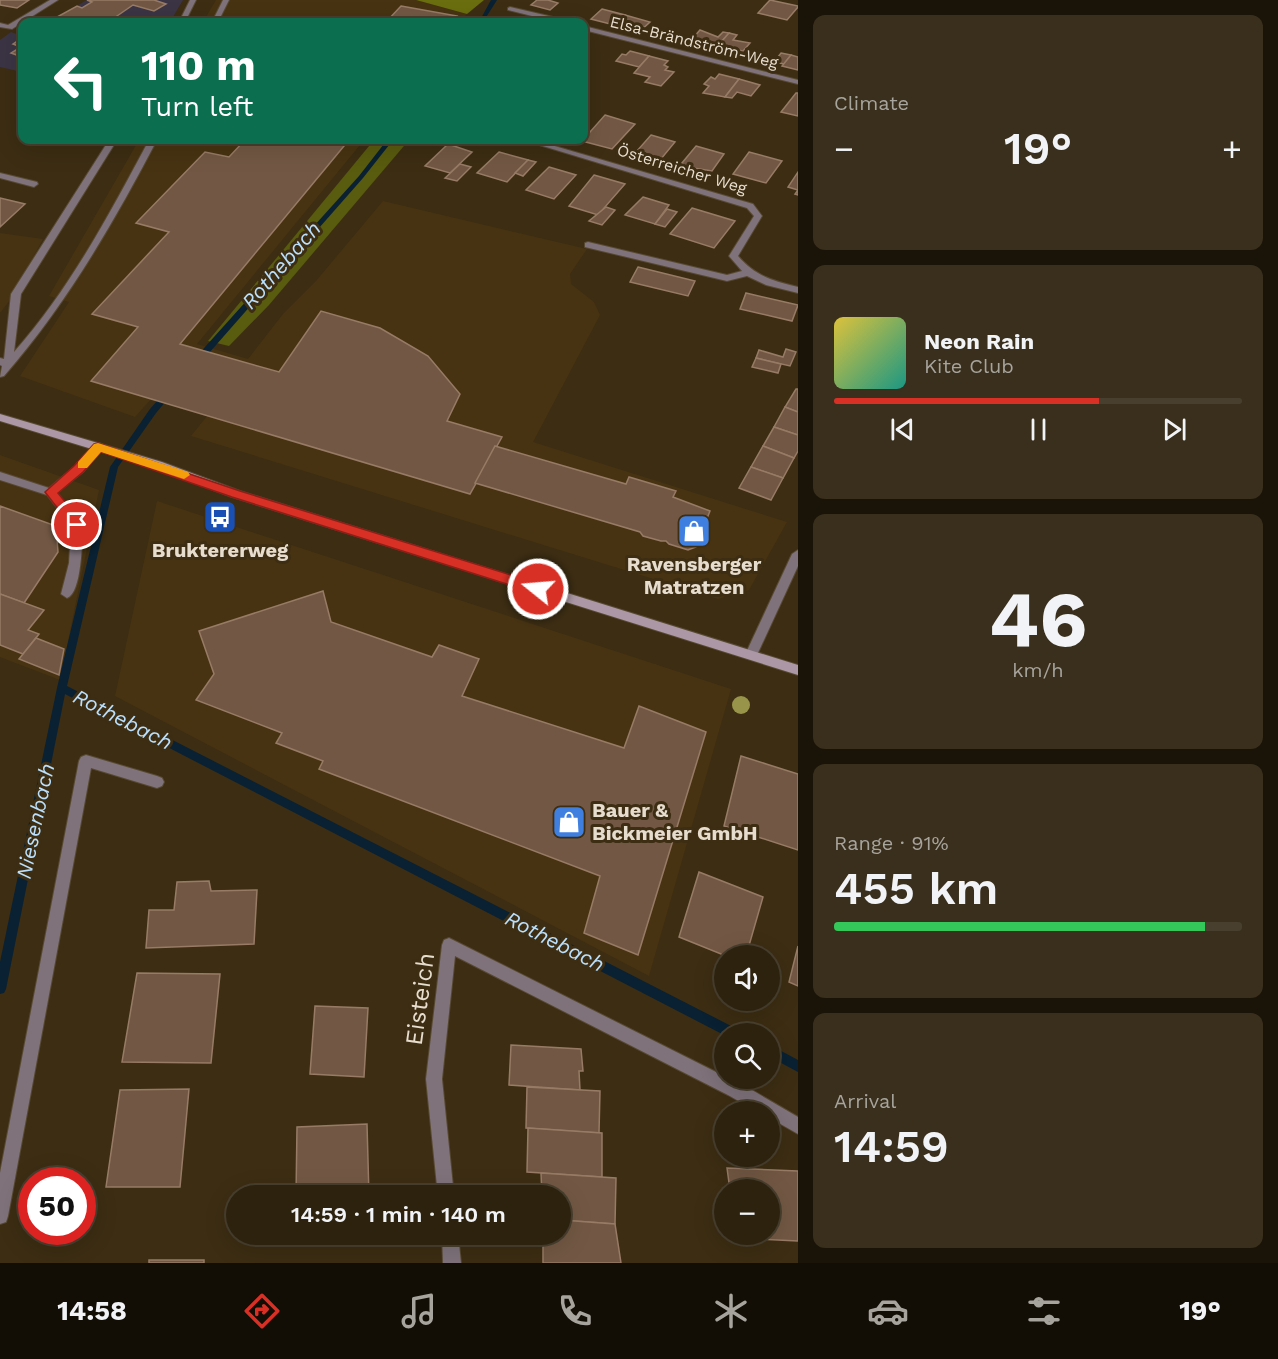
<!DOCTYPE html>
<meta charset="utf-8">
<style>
body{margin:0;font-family:"Work Sans",sans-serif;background:#392f1c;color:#f1f3f6;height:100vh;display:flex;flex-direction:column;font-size:22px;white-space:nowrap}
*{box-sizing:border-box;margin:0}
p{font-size:20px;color:#a7a49e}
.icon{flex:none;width:33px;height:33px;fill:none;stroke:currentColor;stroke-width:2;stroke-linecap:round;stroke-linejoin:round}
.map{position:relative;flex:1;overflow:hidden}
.side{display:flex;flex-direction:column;gap:15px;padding:15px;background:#191308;width:480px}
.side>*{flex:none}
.top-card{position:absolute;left:18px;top:18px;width:570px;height:126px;border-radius:12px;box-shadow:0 6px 24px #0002,0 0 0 2px #483f2e;background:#0b6e4f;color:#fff;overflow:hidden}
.buttons{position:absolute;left:714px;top:945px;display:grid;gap:12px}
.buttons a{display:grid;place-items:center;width:66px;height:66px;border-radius:50%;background:#2d220e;box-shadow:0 6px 24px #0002,0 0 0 2px #483f2e;font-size:30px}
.speed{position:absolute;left:18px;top:1167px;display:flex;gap:12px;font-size:30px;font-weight:700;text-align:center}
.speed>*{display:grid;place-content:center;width:78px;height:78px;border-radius:50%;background:#2d220e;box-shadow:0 6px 24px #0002,0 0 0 2px #483f2e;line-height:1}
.speed .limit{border:9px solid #d22;background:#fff;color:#111}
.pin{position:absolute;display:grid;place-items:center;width:51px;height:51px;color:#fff;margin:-26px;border:3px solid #fff;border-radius:50%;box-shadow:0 2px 6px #0007}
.me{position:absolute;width:66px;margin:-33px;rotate:287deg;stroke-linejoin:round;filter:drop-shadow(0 0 4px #0008)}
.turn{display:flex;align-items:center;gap:21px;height:126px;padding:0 24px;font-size:27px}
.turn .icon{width:78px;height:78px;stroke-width:2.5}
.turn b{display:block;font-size:42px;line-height:51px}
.big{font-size:45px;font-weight:600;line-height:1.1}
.side .widget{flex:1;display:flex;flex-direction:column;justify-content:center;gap:9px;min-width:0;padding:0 21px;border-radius:12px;background:#392f1c}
.side .dial{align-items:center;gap:0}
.dial b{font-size:78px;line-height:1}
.song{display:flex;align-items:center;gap:18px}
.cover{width:72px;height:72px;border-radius:9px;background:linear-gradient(135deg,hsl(50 70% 55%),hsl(170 70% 35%))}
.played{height:6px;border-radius:3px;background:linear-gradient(90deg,#d93025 65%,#483f2e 65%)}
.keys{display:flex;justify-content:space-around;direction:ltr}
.heat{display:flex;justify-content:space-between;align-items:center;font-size:33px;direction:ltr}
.charge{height:9px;border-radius:4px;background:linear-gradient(90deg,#34c759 91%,#483f2e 0)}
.trip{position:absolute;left:226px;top:1185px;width:345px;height:60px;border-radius:30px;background:#2d220e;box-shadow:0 6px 24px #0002,0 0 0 2px #483f2e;font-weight:600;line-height:60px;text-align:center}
.tab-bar{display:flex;height:96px;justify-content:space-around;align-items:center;background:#120e06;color:#a7a49e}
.tab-bar .icon{width:42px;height:42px}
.tab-bar .on{color:#d93025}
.tab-bar b{font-size:27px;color:#f1f3f6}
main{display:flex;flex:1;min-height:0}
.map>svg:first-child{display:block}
.built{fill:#473312}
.education{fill:#3b3444}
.green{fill:#595b0f}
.forest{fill:#6b6e0e}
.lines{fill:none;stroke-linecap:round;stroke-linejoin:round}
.stream{fill:#092132;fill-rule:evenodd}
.building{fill:#725844;stroke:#977b66;stroke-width:1.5}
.lane-casing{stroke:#574931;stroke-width:2}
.street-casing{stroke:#574931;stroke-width:2}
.secondary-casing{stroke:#574931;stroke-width:2}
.lane{fill:#7f727b;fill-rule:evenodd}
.street{fill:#7f727b;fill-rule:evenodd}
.secondary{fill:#ab97a5;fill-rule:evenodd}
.tree{fill:#989449}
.route{fill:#d93025;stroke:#8d1f18;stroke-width:1.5}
.slow{fill:#f59e0b}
.labels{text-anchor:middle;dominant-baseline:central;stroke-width:6;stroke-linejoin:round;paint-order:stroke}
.far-street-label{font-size:16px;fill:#e7ddce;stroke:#3c2d13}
.poi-label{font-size:20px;font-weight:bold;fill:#e7ddce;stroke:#3c2d13}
.water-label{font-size:21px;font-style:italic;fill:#bbe0fd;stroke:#3c2d13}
.near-street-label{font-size:24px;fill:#e7ddce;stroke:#3c2d13}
</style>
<main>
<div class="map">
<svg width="798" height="1263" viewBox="0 0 798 1263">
<rect width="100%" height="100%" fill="#3c2d13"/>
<g class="built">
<polygon points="216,0 415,0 467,14 460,22 203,22"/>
<polygon points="139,140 364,140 197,344 248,359 283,314 316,281 383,201 587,249 570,274 571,284 594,302 600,315 533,442 787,522 749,590 718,599 191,436 208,415 153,397 135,417 20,376 69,302 49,296"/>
<polygon points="0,233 43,239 10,300 0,313"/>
<polygon points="0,455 99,490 60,680 0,657"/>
<polygon points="157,501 731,689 649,976 115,696"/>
</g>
<g class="education">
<polygon points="87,0 183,0 170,22 48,22"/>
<polygon points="11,32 22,36 22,72 0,67 0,40"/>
</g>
<polygon class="green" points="374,140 409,140 269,305 229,346 208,341"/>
<polygon class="forest" points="416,0 484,0 467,14"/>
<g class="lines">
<g class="stream">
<polygon points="491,0 497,0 483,22 479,22"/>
<polygon points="387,140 393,140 363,178 202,361 196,361 196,357 359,176"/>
<polygon points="165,392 168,392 172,394 156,413 118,467 67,686 739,1030 741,1034 724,1034 724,1035 65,694 6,989 4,993 0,994 0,962 57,688 110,467 150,409"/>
<polygon points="770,1045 798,1060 798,1072 770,1057"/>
</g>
</g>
<g class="building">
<polygon points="0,0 29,0 17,8 0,5"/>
<polygon points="87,0 154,0 166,4 154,11 133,5 114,18 109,17 100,22 48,22 77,6 82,8 92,2"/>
<polygon points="537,0 548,0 558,3 550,10 531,5"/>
<polygon points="770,0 798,6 798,7 787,20 758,13"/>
<polygon points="401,6 457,16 452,22 386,22"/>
<polygon points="602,9 625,15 614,25 591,19"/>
<polygon points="625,15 650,22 639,32 614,25"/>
<polygon points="700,30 718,37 723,32 729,33 715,49 696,44 700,40 693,38"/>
<polygon points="729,33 737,35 733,40 750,43 743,51 738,50 734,54 715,49"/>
<polygon points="22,38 22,57 11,53 21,47 13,44"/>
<polygon points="630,51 649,56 639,67 616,61 622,54 626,55"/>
<polygon points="781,53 791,55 784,64 774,62"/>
<polygon points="791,55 798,57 798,70 782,66"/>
<polygon points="649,56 668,61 664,65 668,67 665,70 674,72 661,86 645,82 650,77 634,73"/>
<polygon points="719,74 739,79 725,97 703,93 709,86 704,84 711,77 715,79"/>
<polygon points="739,79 760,85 751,96 737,92 732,98 725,97"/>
<polygon points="796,93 798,93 798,116 781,112"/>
<polygon points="605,115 635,124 612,149 582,141"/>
<polygon points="651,135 675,142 661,159 636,152"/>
<polygon points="245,140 349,140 180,344 279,372 321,311 380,328 428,356 460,394 447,421 502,437 470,494 91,381 138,327 92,314 169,232 136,223 205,152 229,157"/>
<polygon points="448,144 472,152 450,173 425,166"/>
<polygon points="696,146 724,154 712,171 687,167 682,163"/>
<polygon points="499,152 528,160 507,182 477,173"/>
<polygon points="749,152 782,161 766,183 733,174"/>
<polygon points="528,160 536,162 523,176 515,173"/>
<polygon points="460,164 471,167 457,181 445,178"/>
<polygon points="549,167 576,175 554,199 526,190"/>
<polygon points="798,172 798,195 795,194 798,190 788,187"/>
<polygon points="594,175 625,184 598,215 569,206"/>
<polygon points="643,197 669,205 655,224 625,215"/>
<polygon points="0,198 25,204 0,227"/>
<polygon points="606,207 615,210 602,225 589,221"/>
<polygon points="692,208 735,221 714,248 670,234"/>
<polygon points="667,209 677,212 665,227 655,224"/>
<polygon points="638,267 695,281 688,296 630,282"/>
<polygon points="746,293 798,305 792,321 740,309"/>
<polygon points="786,349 796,352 790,366 756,358 759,350 783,357"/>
<polygon points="756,358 781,364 778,373 752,367"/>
<polygon points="796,389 798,389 798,412 785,407"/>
<polygon points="785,407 798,412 798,435 774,427"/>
<polygon points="774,427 798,435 798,451 794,458 763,446"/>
<polygon points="495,446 626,484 629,477 676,491 673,497 710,511 704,526 700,528 702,531 696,547 688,550 669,544 666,541 661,541 643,536 640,532 475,483"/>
<polygon points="763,446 794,458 783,478 751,467"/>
<polygon points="751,467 783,478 771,500 739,488"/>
<polygon points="0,506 56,526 58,552 24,603 0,594"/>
<polygon points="323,591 331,622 432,657 439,645 479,659 462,696 624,748 639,706 706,732 638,955 584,933 600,876 319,769 323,761 276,743 282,733 196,700 214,674 199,631"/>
<polygon points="0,594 44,610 28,630 39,634 23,654 0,645"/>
<polygon points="36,638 64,649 59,675 19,659"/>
<polygon points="741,756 798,774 798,850 724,826"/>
<polygon points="699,872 763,897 746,956 726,956 679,937"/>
<polygon points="209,881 211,891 257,890 254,944 146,948 149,910 174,910 177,882"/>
<polygon points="798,946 798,986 789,982"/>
<polygon points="137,973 220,974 211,1063 122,1062"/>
<polygon points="315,1006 368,1008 364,1077 310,1074"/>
<polygon points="511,1045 581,1049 583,1071 579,1071 580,1090 509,1085"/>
<polygon points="527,1087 600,1091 599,1133 526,1128"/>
<polygon points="189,1089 180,1187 106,1187 120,1090"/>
<polygon points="367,1124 369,1196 296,1196 297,1127"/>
<polygon points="528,1128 602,1133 602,1177 527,1172"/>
<polygon points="727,1168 798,1171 798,1241 735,1238 735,1234 770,1234 770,1190 730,1190"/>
<polygon points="541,1173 616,1178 615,1224 561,1220 561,1196 542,1196"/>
<polygon points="561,1220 615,1224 621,1263 543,1263 543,1243 539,1243 539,1234 561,1234"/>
<rect x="149" y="1260" width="55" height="3"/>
</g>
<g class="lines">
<defs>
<g id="lane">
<polygon points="190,0 196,0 185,22 179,22"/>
<polygon points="223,0 229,0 218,22 212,22"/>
<path d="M109,140h8l-96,154 -7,58c56,-63 96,-139 135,-212h8c-44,84 -91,165 -153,236l-4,1 2,-11 -2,-1v-7l4,1 7,-65z"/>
<path d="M98,443l4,1 1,3 -1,3 -19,22 -26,21 26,32c-1,15 -1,68 -16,73l-6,-4 8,-31 2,-37 -24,-31 -47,-15v-8l49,16 26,-22 19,-22z"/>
</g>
<g id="street">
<polygon points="50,0 58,0 12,29 0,27 0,23 8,25"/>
<polygon points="510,7 566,20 567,22 556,22 508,10 508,8"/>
<polygon points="584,26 798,80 798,84 584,30"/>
<path d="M523,140h11l219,64 9,12 -24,40c17,20 35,25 60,31v6l-32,-8 -19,-9 -20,5 -142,-34v-4l3,-1 139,33 15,-4 -13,-15 25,-40 -7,-8z"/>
<polygon points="0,173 37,182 38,184 34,187 0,178"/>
<polygon points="798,550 798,566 757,655 755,658 747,658 745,655 792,554"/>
<polygon points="86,755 157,776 162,778 164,782 162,786 157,788 91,768 8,1216 6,1222 0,1224 0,1173 79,761 81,757"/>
<polygon points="449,938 724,1076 724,1078 730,1078 740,1083 798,1117 798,1134 770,1118 770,1112 758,1112 728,1095 455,956 442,1079 454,1196 438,1196 426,1079 442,945 444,940"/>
<polygon points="442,1234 458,1234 461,1263 443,1263"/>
</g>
<polygon id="secondary" points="0,414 162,462 240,491 798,665 798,675 232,497 154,468 0,421"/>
</defs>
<use href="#lane" class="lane-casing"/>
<use href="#street" class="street-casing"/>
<use href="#secondary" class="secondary-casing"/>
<use href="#lane" class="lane"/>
<use href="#street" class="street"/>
<use href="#secondary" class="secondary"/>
</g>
<circle class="tree" cx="741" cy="705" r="9"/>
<polygon class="route" points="98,443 240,491 543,585 545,589 538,594 232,497 101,452 83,472 58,493 84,525 77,530 73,528 45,492 74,466 94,444"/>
<polygon class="slow" points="98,443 188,472 190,475 184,479 101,452 87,468 78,468 78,462 94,444"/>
<defs>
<symbol id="bus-square" viewBox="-11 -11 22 22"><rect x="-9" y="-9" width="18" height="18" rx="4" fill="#1a4fb4" stroke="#3c2d13"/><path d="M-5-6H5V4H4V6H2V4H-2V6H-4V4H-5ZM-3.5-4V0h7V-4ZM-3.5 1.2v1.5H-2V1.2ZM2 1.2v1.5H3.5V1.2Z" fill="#fff"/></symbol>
<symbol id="shop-square" viewBox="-11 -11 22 22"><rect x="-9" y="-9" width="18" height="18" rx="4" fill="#3f7fe0" stroke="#3c2d13"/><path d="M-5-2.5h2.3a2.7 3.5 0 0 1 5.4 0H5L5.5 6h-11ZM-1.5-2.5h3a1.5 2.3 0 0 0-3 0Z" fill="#fff"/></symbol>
</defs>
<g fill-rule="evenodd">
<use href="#bus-square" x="201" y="498" width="38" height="38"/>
<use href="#shop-square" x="675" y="512" width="38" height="38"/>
<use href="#shop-square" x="550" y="803" width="38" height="38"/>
</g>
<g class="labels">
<g class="far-street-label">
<text transform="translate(694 42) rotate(14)">Elsa-Brändström-Weg</text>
<text transform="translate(682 169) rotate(17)">Österreicher Weg</text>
</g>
<g class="poi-label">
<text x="220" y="550">Bruktererweg</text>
<text x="694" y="564">Ravensberger<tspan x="694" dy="23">Matratzen</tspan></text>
<text x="592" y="810" text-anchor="start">Bauer &amp;<tspan x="592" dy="23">Bickmeier GmbH</tspan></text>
</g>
<g class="water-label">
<text transform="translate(281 265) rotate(-49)">Rothebach</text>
<text transform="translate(123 719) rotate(27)">Rothebach</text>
<text transform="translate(35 821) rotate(-78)">Niesenbach</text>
<text transform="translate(555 941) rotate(27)">Rothebach</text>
</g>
<g class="near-street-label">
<text transform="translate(420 999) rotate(-82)">Eisteich</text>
</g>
</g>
</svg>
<div class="buttons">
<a><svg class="icon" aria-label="sound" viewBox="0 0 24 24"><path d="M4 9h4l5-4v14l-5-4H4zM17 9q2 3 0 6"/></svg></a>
<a><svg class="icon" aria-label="search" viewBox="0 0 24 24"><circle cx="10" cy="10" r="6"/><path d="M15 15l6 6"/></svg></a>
<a>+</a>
<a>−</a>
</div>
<div class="speed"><div class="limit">50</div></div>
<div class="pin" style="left:77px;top:525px;background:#d93025"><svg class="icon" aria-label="arrive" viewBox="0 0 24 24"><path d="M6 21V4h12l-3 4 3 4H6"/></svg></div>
<svg class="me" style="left:538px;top:589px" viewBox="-20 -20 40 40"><circle r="17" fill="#d93025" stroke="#fff" stroke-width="3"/><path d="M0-11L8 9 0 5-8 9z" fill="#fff"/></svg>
<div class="trip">14:59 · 1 min · 140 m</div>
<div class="top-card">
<div class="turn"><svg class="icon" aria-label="left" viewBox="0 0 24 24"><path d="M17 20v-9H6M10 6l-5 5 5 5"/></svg><div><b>110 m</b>Turn left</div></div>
</div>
</div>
<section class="side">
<div class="widget"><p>Climate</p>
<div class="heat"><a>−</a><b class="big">19°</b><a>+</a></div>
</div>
<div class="widget">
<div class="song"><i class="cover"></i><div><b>Neon Rain</b><p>Kite Club</p></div></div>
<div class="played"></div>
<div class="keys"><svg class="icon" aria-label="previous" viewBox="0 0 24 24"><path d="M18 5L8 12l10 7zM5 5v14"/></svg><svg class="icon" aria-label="pause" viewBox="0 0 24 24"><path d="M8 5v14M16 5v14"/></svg><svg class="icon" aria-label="next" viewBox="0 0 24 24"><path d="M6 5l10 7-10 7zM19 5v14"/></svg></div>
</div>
<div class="widget dial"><b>46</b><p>km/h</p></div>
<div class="widget"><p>Range · 91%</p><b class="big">455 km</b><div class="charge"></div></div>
<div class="widget"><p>Arrival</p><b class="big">14:59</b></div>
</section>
</main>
<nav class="tab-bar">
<b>14:58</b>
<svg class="icon on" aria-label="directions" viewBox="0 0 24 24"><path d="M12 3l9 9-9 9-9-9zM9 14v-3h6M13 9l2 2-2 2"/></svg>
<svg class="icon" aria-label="music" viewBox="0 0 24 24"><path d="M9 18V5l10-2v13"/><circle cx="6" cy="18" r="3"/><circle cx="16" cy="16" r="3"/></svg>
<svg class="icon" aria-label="phone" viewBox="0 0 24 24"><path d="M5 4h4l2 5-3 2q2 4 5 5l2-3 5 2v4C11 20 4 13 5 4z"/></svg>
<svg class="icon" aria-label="climate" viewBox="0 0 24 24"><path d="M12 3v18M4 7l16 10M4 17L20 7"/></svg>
<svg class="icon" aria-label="car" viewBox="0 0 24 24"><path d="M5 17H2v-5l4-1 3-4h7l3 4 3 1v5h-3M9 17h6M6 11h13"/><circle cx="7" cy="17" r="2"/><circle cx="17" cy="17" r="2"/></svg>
<svg class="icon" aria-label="filters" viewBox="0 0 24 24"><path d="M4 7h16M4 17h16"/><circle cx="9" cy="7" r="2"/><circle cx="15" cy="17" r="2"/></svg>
<b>19°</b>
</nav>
